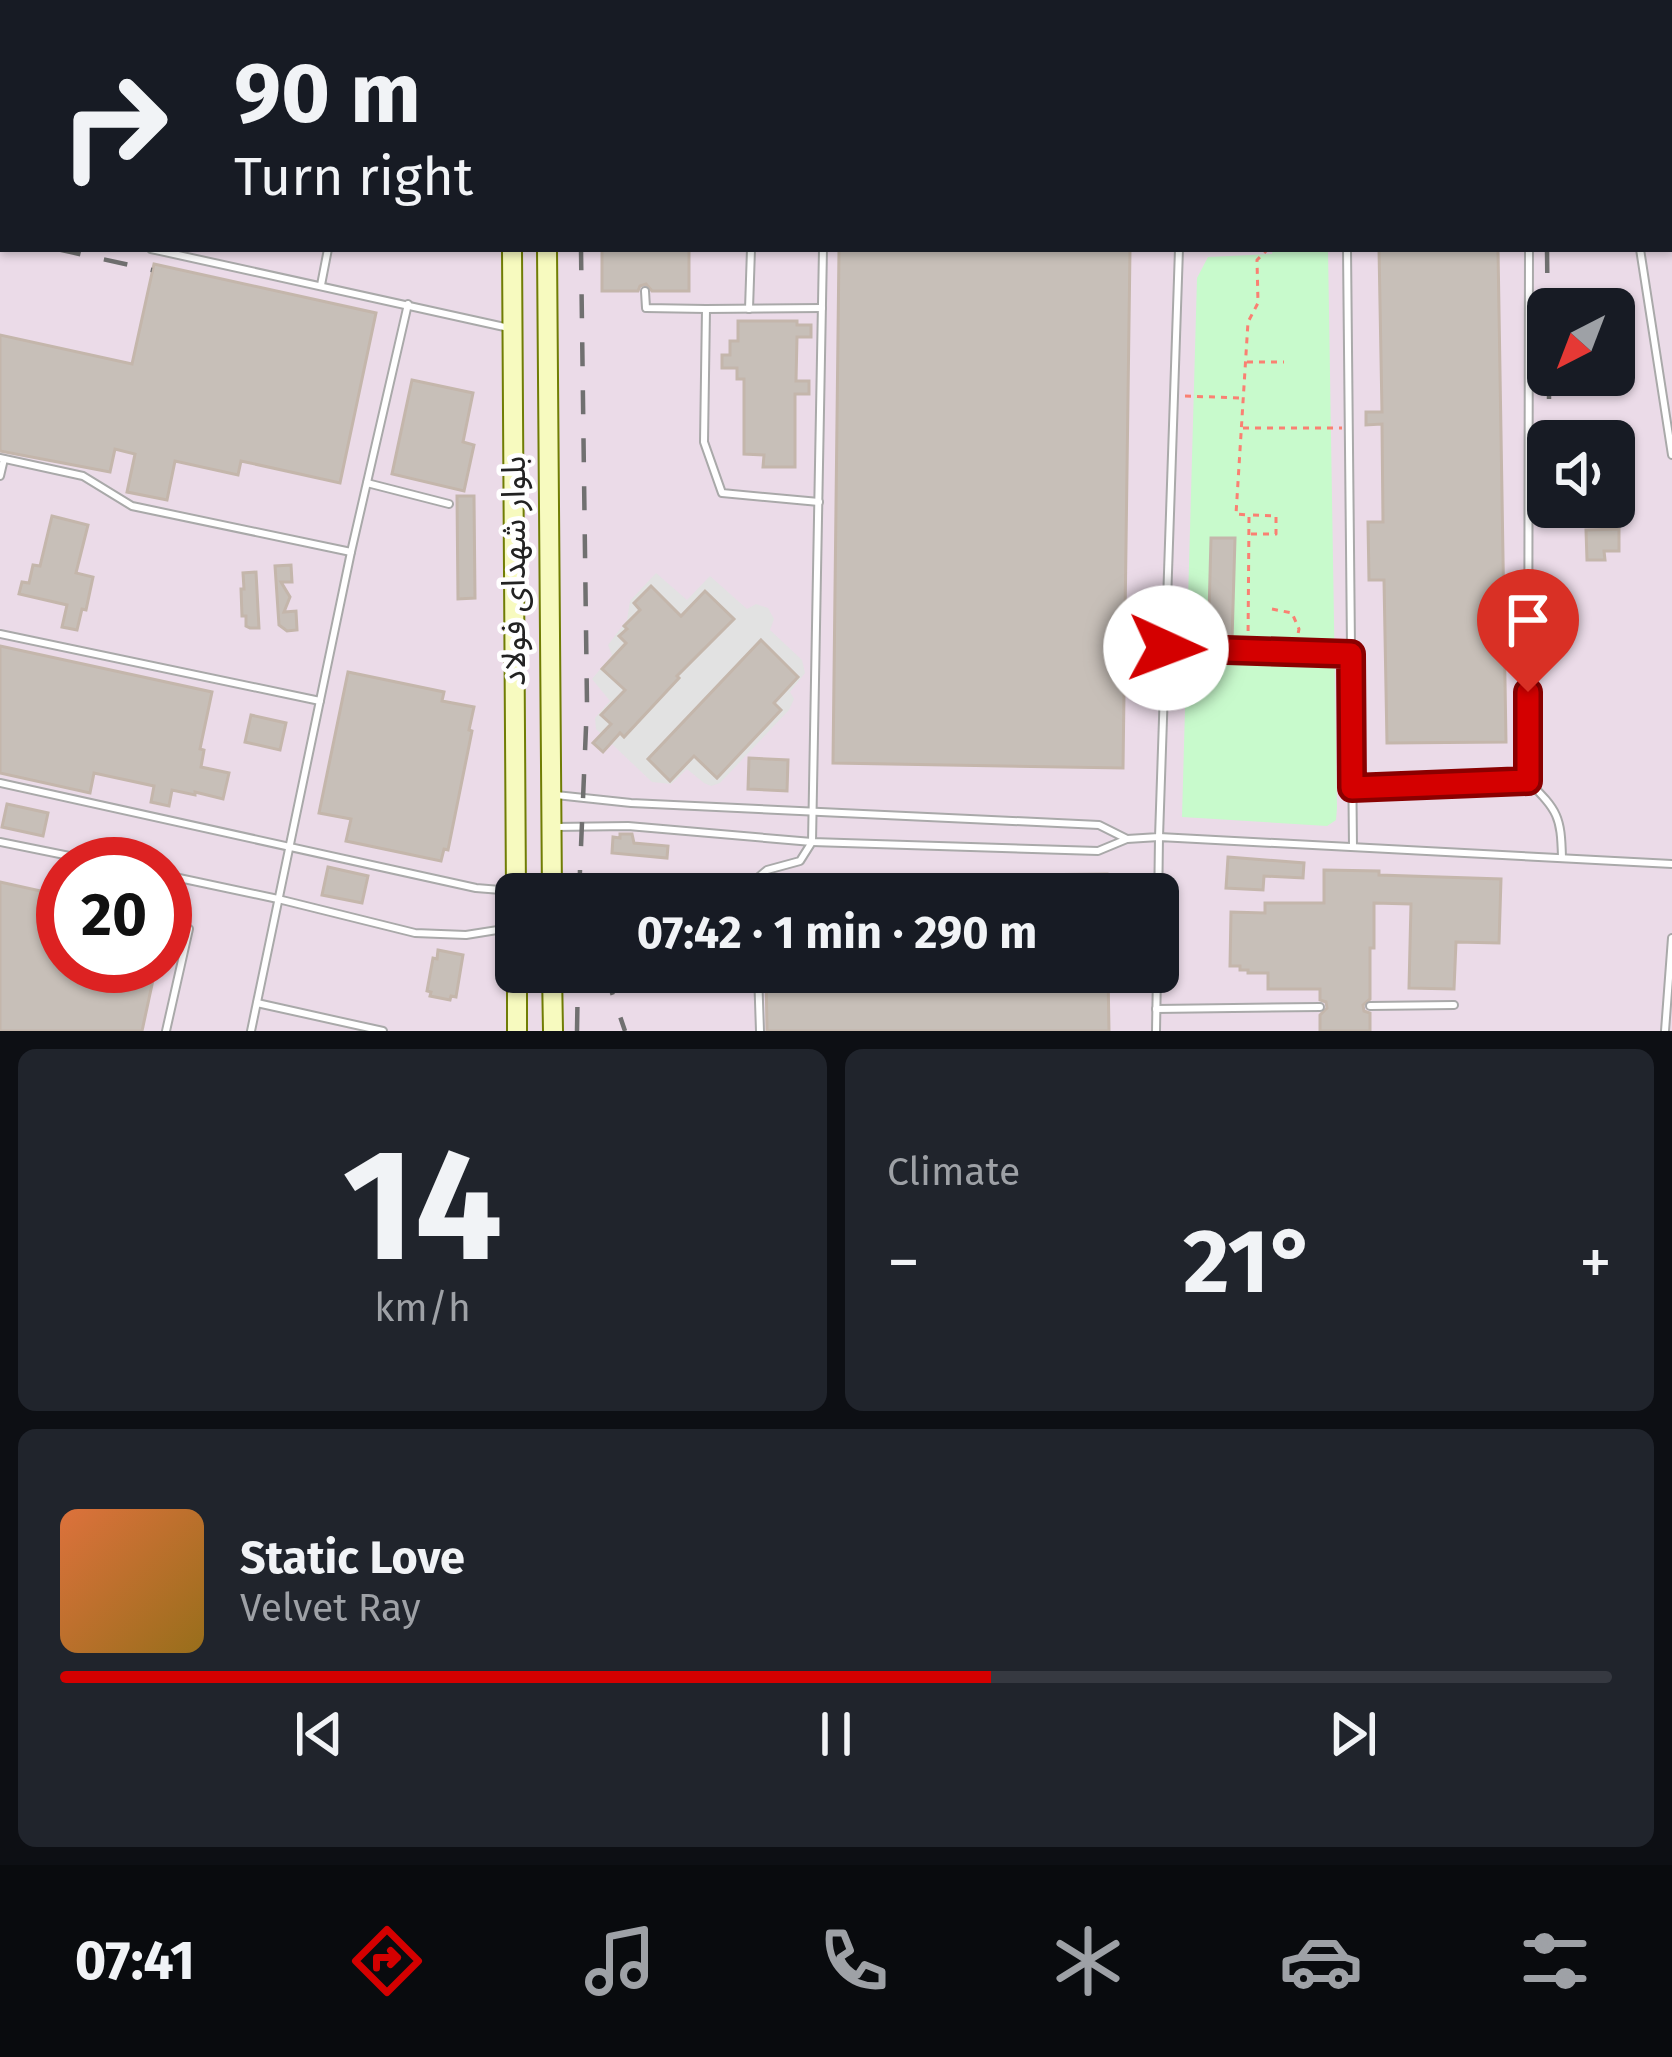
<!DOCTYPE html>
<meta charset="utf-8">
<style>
body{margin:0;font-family:"Fira Sans","Noto Sans Arabic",sans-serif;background:#20242c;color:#f1f3f6;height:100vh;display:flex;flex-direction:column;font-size:45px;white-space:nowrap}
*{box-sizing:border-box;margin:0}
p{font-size:39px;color:#9ea1a6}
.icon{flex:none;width:66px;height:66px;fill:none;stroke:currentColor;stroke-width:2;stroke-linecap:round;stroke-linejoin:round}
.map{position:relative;height:1031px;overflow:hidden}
.sheet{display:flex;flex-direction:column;gap:18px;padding:18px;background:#0d0f14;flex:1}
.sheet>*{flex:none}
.top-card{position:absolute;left:0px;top:0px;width:1674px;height:252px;box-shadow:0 3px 9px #0004;background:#171b24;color:#f1f3f6;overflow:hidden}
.needle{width:78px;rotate:222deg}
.tools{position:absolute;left:1527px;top:288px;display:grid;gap:24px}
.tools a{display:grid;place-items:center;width:108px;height:108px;border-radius:18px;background:#171b24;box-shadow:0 3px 9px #0004;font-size:60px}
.speed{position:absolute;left:36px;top:837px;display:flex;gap:24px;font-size:60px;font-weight:700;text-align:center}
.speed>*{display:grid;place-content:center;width:156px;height:156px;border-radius:50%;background:#171b24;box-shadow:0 3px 9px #0004;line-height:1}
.speed .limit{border:18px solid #d22;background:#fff;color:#111}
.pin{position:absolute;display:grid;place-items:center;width:102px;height:102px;color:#fff;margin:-123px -51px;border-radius:50% 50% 50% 0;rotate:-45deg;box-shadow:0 0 12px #0007}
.pin .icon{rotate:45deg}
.me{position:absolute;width:132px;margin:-66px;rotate:92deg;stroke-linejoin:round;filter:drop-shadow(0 0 9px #0008)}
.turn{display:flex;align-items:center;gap:42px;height:252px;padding:0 36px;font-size:54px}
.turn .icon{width:156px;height:156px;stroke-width:2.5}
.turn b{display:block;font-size:84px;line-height:102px}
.big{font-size:90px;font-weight:700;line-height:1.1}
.sheet .widget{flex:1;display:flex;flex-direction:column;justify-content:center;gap:18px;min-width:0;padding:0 42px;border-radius:18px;background:#20242c}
.sheet .dial{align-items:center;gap:0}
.dial b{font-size:156px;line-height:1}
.song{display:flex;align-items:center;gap:36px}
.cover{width:144px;height:144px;border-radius:18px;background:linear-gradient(135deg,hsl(20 70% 55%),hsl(40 70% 35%))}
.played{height:12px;border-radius:6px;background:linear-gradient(90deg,#d40000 60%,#363941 60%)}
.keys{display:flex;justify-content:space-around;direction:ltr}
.heat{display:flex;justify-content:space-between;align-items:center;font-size:66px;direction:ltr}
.sheet .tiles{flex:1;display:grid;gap:18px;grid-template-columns:1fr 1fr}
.widget:last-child{grid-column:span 2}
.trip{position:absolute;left:495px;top:873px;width:684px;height:120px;border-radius:18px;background:#171b24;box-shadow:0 3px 9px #0004;font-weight:700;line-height:120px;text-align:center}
.menu{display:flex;height:192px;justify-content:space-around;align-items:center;background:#090b0e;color:#9ea1a6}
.menu .icon{width:84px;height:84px}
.menu .current{color:#d40000}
.menu b{font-size:54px;color:#f1f3f6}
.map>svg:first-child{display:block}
.industrial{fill:#ebdbe8;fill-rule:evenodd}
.park{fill:#c8facc}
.parking{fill:#e2e2e2}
.building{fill:#c7bfb8;stroke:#c4b6ab;stroke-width:3}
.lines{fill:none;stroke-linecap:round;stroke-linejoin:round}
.lane-casing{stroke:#a9a9a9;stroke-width:10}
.secondary-casing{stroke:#707d05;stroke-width:22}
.path{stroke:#fa8072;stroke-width:3;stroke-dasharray:6 6;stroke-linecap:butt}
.lane{stroke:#fff;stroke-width:6}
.secondary{stroke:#f7fabf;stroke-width:18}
.rail{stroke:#707070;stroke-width:4.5;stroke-dasharray:24 24;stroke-linecap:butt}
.route-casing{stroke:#8a0000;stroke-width:30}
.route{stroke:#d40000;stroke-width:21}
.labels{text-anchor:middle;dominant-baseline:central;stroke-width:9;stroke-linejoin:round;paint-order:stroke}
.street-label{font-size:33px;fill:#222;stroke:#fff}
</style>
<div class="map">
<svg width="1672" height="1031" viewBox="0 0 1672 1031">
<rect width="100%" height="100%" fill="#f2efe9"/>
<path class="industrial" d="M0,0h1672v1031h-1672zM3,3h1668v246h-1668zM1548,309h66v66h-66zM1548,441h66v66h-66zM63,864h102v102h-102zM516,894h642v78h-642z"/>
<polygon class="park" points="1273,249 1328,249 1337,808 1336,820 1327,826 1182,817 1197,278 1208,257 1272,254"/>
<polygon class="parking" points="656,573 687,600 710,576 747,609 756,604 768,608 774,619 770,630 802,660 805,673 790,692 794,699 789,710 720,783 711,786 704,783 687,769 671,784 652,782 596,729 595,718 610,701 592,679 612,655 608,645 627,620 630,601"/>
<g class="building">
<polygon points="602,249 689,249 689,291 652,291 646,284 640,286 638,291 602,291"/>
<polygon points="839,249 1130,249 1123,768 833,763"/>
<polygon points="1379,249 1498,249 1506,742 1387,743 1384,580 1369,580 1368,522 1383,522 1382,424 1366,425 1366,412 1382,412"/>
<polygon points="154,264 376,313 340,483 241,461 238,475 175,461 167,500 127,492 135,454 115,449 110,472 0,451 0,335 132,364"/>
<polygon points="738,321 797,321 797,325 811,325 811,337 797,337 796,381 809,381 809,394 795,394 795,467 763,467 764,455 744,454 744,379 737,379 737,368 722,368 722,355 730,355 730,341 738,341"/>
<polygon points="412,380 473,393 463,442 474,445 464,491 392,474"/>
<polygon points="457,496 474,496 475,598 458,599"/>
<polygon points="52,516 88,525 76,573 93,577 86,610 82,609 77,630 62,627 67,605 19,594 22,582 29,583 33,565 40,566"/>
<polygon points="1619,529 1619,551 1604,551 1605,560 1587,560 1586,530"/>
<polygon points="1211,538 1235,538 1232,641 1201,641 1201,614 1209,614"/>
<polygon points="291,565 292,582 281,582 290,597 284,612 296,611 297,630 287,631 279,625 275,566"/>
<polygon points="256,572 259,628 250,628 246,626 246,616 242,616 241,589 244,589 243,573"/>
<polygon points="651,586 681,616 705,591 734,619 677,676 679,678 624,737 620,733 603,752 593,743 611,724 601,715 625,690 602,669 626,643 619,636 627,629 624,626 640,610 634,603"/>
<polygon points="761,640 798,677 774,703 781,710 717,778 694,756 670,781 648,759"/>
<polygon points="0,646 212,692 200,749 204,750 201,767 229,773 223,799 195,792 195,795 172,790 169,806 151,802 154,786 94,773 90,793 0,773"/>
<polygon points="348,672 444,692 442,701 474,707 469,730 472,731 448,850 444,849 441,861 346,841 351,819 319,813"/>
<polygon points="251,715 286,723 280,750 245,742"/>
<polygon points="749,758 788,760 787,791 748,789"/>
<polygon points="7,804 48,813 43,836 2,827"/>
<polygon points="620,834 632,834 634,843 668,846 667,858 612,853 613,837 620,838"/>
<polygon points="1228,857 1304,863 1303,878 1264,876 1263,890 1226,888"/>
<polygon points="328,867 368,876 362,903 322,895"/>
<polygon points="1324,870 1379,871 1379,875 1501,879 1499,943 1456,942 1454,989 1409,988 1411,904 1374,903 1374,948 1370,948 1370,999 1363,1005 1364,1011 1370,1013 1370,1031 1320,1031 1320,1015 1327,1008 1326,1002 1320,1000 1320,989 1268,989 1268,973 1248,973 1248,970 1240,970 1240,966 1230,966 1231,912 1265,913 1265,903 1324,903"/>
<polygon points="1107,874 1107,894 775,894 774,878"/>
<polygon points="0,882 63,896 63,966 156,966 142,1031 0,1031"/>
<polygon points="438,950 463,955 456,997 451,996 450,1000 430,996 431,992 427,991 433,958 437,959"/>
<polygon points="766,972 1108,972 1109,1031 767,1031"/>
</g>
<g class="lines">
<defs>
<g id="lane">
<polyline points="153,0 166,3"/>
<polyline points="640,0 640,3"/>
<polyline points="877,0 877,3"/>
<polyline points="1598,0 1598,3"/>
<polyline points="60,3 61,0"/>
<polyline points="827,3 827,0"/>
<polyline points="1187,3 1187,0"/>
<polyline points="0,217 3,217"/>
<polyline points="151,249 509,328"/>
<polyline points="1347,249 1353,847"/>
<path d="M1529,249l-1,532c30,30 33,35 34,77"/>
<polyline points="1640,249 1672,455"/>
<polyline points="321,285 328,249"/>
<polyline points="645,291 646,308 706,309"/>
<polyline points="749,309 751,249"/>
<polyline points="0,458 83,476 132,506 351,552"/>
<polyline points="0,476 4,459"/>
<polyline points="367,483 449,504"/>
<polyline points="819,502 722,493 704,442 706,309 822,308"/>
<polyline points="0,634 320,701"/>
<polyline points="1166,648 1351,654"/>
<polyline points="0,783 476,888 513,891"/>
<polyline points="1353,788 1528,781"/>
<polyline points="555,827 628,826 812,842 1098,851 1127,839 1099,825 631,803 556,795"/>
<polyline points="1127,839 1159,837 1179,249"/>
<polyline points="0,842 109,864"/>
<polyline points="165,875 278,899 415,933 466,935 516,927"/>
<polyline points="755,894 754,881 767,870 800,861 812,842 823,249"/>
<polyline points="1158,913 1159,837 1672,864"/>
<polyline points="758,972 760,1031"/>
<polyline points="257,1003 383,1031"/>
<polyline points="1370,1006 1454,1005"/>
<polyline points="1156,1009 1320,1007"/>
<polyline points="166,1031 189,929"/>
<polyline points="251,1031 351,552 408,304"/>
<polyline points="1156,1031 1157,972"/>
<polyline points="1665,1031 1672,938"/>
</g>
<g id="secondary">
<polyline points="510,0 510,3"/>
<polyline points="546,0 546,3"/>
<polyline points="512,249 516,894"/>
<polyline points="547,249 552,894"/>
<polyline points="517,972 517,1031"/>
<polyline points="552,972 553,1031"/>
</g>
</defs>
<use href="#lane" class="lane-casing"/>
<use href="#secondary" class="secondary-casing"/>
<g class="path">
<polyline points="1642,0 1643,3"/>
<polyline points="249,3 250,0"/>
<polyline points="1671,138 1672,141"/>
<polyline points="1247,362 1284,362"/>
<polyline points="1185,396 1241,398"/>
<polyline points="1243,428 1342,428"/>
<polyline points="1251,534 1276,534 1276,516 1251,515"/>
<polyline points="1272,609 1292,613 1299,629 1296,644"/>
<polyline points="1248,643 1249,515 1236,514 1248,322 1258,303 1257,260 1268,249"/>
</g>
<use href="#lane" class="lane"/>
<use href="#secondary" class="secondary"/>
<g class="rail">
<polyline points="583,3 583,0"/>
<polyline points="0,236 3,237"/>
<polyline points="57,249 152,270"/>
<polyline points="1547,249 1548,339"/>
<polyline points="1549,375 1549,400"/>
<polyline points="579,894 587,704 581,249"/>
<polyline points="605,972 625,1031"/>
<polyline points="577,1031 578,972"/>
</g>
</g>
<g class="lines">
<defs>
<polyline id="route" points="1166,648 1351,654 1352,788 1528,781 1528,692"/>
</defs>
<use href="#route" class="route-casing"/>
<use href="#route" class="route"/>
</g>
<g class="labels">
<g class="street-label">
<text transform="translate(514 571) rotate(-90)">بلوار شهدای فولاد</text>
</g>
</g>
</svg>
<div class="tools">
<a><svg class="needle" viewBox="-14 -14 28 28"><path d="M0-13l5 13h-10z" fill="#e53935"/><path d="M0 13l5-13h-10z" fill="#9ea1a6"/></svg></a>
<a><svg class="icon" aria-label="sound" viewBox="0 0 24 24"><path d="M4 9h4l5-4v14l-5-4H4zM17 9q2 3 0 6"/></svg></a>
</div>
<div class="speed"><div class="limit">20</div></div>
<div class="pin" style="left:1528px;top:692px;background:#d93025"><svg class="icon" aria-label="arrive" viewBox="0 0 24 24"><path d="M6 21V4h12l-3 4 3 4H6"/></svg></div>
<svg class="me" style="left:1166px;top:648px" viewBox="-20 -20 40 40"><circle r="19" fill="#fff"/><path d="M0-13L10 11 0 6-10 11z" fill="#d40000"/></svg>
<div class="trip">07:42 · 1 min · 290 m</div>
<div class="top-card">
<div class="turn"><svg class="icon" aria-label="right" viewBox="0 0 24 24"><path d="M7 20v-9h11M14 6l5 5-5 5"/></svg><div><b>90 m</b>Turn right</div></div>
</div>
</div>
<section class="sheet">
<div class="tiles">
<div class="widget dial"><b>14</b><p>km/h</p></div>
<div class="widget"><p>Climate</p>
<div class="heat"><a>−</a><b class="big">21°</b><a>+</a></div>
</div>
<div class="widget">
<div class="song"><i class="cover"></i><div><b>Static Love</b><p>Velvet Ray</p></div></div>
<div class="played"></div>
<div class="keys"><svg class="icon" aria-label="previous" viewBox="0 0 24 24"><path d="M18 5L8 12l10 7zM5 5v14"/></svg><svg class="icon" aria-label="pause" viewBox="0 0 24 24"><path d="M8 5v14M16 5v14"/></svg><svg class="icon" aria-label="next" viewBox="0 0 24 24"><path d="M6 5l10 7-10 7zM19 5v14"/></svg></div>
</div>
</div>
</section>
<nav class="menu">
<b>07:41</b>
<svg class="icon current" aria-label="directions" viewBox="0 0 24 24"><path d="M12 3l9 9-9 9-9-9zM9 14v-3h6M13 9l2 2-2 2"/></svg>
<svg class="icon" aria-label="music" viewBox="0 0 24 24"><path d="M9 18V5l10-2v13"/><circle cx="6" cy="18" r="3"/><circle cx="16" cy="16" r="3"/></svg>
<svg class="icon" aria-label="phone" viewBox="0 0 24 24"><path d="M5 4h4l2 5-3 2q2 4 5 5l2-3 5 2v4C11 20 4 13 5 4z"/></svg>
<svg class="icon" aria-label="climate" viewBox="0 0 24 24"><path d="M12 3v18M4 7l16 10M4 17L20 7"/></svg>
<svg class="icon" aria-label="car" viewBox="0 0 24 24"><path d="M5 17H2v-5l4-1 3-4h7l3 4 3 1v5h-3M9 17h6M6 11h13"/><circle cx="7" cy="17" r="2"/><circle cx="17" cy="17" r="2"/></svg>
<svg class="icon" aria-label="filters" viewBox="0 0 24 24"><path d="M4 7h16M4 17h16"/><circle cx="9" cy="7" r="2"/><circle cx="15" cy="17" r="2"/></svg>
</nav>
